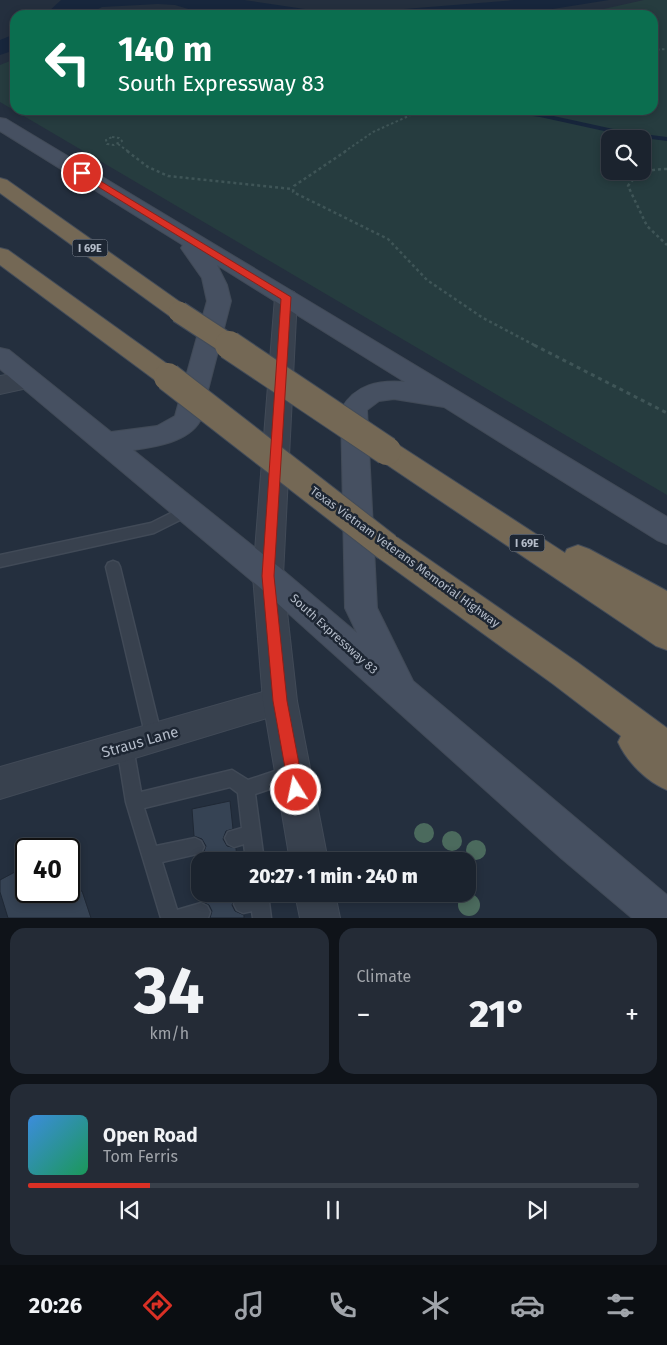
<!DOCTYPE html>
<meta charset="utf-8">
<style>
body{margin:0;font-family:"Fira Sans",sans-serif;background:#242b36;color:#f1f3f6;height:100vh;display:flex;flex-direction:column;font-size:19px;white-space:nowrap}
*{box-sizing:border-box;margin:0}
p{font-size:16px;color:#a0a4aa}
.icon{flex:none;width:28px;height:28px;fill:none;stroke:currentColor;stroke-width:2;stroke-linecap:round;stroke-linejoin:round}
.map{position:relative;height:918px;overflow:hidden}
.panel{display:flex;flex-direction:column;gap:10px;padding:10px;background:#0f1319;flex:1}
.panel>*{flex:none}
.hud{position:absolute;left:10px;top:10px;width:648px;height:105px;border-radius:15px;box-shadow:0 2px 8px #0003,0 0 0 1px #39404a;background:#0b6e4f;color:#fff;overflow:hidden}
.fabs{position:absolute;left:601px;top:130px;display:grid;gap:10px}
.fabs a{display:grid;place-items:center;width:50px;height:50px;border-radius:10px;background:#1b232e;box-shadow:0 2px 8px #0003,0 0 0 1px #39404a;font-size:25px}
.speed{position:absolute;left:15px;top:838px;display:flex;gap:10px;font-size:25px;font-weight:700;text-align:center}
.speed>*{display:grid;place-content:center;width:65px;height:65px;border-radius:50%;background:#1b232e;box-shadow:0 2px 8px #0003,0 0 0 1px #39404a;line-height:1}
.speed .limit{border:2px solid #111;border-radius:8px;background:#fff;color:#111}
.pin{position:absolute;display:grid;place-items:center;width:42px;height:42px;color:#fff;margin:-21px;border:2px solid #fff;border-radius:50%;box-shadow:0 1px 5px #0007}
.me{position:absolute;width:55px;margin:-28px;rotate:350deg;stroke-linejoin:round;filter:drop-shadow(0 0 4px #0008)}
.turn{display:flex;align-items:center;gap:18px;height:105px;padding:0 25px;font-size:22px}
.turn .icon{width:65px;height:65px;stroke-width:2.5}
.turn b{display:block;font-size:35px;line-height:42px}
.big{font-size:38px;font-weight:800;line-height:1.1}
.panel .widget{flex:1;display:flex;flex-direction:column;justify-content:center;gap:8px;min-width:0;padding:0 18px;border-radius:15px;background:#242b36}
.panel .dial{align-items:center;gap:0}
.dial b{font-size:65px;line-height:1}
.song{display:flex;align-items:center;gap:15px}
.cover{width:60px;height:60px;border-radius:8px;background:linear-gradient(135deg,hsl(210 70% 55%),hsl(150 70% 35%))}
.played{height:5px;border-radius:2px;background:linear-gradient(90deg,#d93025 20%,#39404a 20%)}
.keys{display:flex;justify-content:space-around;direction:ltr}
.heat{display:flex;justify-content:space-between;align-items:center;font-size:28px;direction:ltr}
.panel .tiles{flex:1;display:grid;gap:10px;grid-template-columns:1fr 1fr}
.widget:last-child{grid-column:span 2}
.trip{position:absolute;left:191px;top:852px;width:285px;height:50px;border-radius:15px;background:#1b232e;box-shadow:0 2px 8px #0003,0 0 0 1px #39404a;font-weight:800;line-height:50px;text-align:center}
.tab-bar{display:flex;height:80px;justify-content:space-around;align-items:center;background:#0b0e12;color:#a0a4aa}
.tab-bar .icon{width:35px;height:35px}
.tab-bar .current{color:#d93025}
.tab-bar b{font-size:22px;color:#f1f3f6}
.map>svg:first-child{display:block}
.green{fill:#263c3f;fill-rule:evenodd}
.water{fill:#17263c}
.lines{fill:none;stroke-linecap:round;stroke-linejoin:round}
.stream{fill:#17263c;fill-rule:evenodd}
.building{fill:#364354;stroke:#1f2835}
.service-casing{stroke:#414a57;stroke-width:3}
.minor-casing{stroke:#414a57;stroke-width:2}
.tertiary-casing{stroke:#414a57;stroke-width:2}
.secondary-casing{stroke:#414a57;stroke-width:2}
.motorway-casing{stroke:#434c59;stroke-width:2}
.path-far2{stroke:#3f5557;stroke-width:2;stroke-dasharray:2.5 2.5;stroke-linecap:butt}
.path-far1{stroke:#3f5557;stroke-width:2.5;stroke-dasharray:3 3;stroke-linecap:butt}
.path{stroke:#3f5557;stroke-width:3;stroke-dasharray:4 4;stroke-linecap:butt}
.service{fill:#38414e;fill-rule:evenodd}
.minor{fill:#38414e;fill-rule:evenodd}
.tertiary{fill:#38414e;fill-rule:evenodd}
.secondary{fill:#465061;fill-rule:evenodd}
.motorway{fill:#746855;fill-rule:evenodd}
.motorway-bridge-far1-casing{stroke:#434c59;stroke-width:23;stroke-linecap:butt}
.motorway-bridge-casing{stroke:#434c59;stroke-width:30;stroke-linecap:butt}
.motorway-bridge-far1{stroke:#746855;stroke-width:21}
.motorway-bridge{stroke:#746855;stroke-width:28}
.tree{fill:#4b6a5d}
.route{fill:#d93025;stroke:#8d1f18}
.labels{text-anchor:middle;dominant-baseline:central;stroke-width:5;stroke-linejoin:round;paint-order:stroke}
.shield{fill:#1d2633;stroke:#878f9c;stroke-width:1}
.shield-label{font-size:11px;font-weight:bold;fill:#b4bcc9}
.street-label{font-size:12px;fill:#b4bcc9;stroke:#1d2633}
.near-street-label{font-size:15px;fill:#b4bcc9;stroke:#1d2633}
</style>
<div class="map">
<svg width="667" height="918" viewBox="0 0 667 918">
<rect width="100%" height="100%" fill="#242f3e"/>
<path class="green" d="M644,0h23v495l-667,-393v-37l15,-6v51h637v-95h-75zM610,139h32v32h-32z"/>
<g class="water">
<polygon points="61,0 244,0 311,10 392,10 515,0 609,0 515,15 208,15 175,5 158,4 102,7 87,15 45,15"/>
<polygon points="15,34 15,50 0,55 0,40"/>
</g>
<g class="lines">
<polygon class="stream" points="471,110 516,110 540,113 627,132 667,137 667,141 627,136 540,117 511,113 473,113 471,112"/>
</g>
<g class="building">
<polygon points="230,801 233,829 226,831 223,839 227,846 236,848 237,861 200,861 200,894 241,894 235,897 232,905 235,911 244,915 244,918 210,918 212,911 209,905 200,901 196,856 203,854 206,846 202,839 194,836 192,809"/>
<polygon points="26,866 26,891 82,891 91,918 8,918 0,892 0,880"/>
</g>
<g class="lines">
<defs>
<g id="service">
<polygon points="187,505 192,506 194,510 192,514 154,533 0,567 0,555 151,523"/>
<polygon points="113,561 118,563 120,567 162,738 160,743 154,746 148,743 146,738 106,567 108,563"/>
<polygon points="125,739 131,741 133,747 141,792 232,770 248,780 290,766 296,768 298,774 296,780 255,794 264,861 246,861 244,844 234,847 228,844 225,838 228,832 242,828 238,793 230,787 144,808 156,846 195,838 201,841 204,847 201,853 162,862 177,910 201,903 207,906 210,912 208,918 161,918 126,802 117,747 119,741"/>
<polygon points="248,894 268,894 271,918 253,918 252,911 243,913 237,910 234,904 237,898"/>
</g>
<polygon id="minor" points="280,687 290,691 295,701 290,711 0,799 0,767"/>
<g id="tertiary">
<polygon points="286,290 294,292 297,297 283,576 297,701 328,861 290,861 263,701 253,576 275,297 278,292"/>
<polygon points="28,371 37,374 41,380 37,386 0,394 0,376"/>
<polygon points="295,894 335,894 340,918 300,918"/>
</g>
<path id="secondary" d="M0,118l6,1 661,398v27l-10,-4 -213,-133 -50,-8 -15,2 -12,9 10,198 36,73 254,214v23h-35l-71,-60 -304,-273 -257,-216v-21l9,2 102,82 46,-6 18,-10 32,-115 -5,-23 -21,-30 2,-3 -183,-114zM217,265l188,117c-27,-2 -49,2 -64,27l4,199 12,25 -78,-66 -146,-117c22,-3 55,-8 67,-29l31,-120 -4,-16z"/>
<g id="motorway">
<polygon points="0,178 7,180 187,307 191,312 187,317 179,320 171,317 0,193"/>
<polygon points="0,248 8,250 177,371 181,377 177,383 168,386 159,383 0,265"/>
<polygon points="387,441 397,444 565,553 567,549 578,545 589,549 667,591 667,650 656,646 377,458 373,451 377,444"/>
<path d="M387,535l11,3 179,124 90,66v62c-20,-8 -40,-28 -49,-48l3,-6 -68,-52 -177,-128 -4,-9 4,-9z"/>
</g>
</defs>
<use href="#service" class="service-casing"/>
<use href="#minor" class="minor-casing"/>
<use href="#tertiary" class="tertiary-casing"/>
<use href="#secondary" class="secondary-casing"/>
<use href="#motorway" class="motorway-casing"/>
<g class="path-far2">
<polyline points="652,50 667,49"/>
<polygon points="112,137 119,138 122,141 114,145 107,144 106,140"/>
<polyline points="118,144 129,152"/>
<polyline points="344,152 373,132 422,110"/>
</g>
<g class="path-far1">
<polyline points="127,151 148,167 168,176 292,189"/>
<polyline points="346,151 294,186 293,192 388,239 427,280 483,318 536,346"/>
<path d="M667,169c-16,0 -30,3 -39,17l19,40 20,19"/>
</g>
<polyline class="path" points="534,345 667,413"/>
<use href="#service" class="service"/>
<use href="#minor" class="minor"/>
<use href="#tertiary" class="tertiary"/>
<use href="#secondary" class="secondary"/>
<use href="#motorway" class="motorway"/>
<defs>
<polyline id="motorway-bridge-far1" points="179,312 231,346"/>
<g id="motorway-bridge">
<polyline points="229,345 387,451"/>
<polyline points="168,377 387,547"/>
</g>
</defs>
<use href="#motorway-bridge-far1" class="motorway-bridge-far1-casing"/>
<use href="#motorway-bridge" class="motorway-bridge-casing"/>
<use href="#motorway-bridge-far1" class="motorway-bridge-far1"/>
<use href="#motorway-bridge" class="motorway-bridge"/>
</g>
<g class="tree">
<circle cx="424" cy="833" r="10"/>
<circle cx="452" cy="841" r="10"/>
<circle cx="476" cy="850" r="10"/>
<circle cx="469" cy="905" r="11"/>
</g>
<polygon class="route" points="79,171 84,171 291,297 274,576 287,701 304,790 302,796 296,798 291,796 289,790 273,701 262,576 281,299 79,175"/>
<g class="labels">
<g class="shield">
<rect x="72.5" y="239.5" width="35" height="17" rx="4"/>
<rect x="509.5" y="534.5" width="35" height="17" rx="4"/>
</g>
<g class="shield-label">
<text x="90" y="248">I 69E</text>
<text x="527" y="543">I 69E</text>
</g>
<g class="street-label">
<text transform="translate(405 557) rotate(36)">Texas Vietnam Veterans Memorial Highway</text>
<text transform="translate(334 634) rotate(42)">South Expressway 83</text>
</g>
<g class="near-street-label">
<text transform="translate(140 742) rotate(-16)">Straus Lane</text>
</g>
</g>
</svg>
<div class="fabs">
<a><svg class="icon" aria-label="search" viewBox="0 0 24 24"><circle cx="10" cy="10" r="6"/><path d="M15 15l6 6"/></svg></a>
</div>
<div class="speed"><div class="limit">40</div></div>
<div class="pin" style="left:82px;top:173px;background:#d93025"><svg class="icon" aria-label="arrive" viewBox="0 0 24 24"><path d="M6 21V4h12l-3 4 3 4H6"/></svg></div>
<svg class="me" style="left:296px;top:790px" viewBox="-20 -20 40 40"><circle r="17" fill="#d93025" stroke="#fff" stroke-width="3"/><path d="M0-11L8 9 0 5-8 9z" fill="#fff"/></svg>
<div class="trip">20:27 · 1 min · 240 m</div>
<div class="hud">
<div class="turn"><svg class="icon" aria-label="left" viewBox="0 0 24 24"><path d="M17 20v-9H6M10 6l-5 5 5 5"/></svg><div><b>140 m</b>South Expressway 83</div></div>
</div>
</div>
<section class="panel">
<div class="tiles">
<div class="widget dial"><b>34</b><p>km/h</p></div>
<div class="widget"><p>Climate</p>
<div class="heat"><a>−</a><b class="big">21°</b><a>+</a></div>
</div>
<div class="widget">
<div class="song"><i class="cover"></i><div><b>Open Road</b><p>Tom Ferris</p></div></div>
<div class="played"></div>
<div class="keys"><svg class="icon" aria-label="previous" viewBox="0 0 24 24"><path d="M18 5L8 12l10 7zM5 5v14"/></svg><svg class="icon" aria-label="pause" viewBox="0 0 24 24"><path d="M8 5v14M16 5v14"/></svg><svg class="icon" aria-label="next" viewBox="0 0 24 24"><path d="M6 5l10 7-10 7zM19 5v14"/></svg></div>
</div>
</div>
</section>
<nav class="tab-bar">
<b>20:26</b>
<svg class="icon current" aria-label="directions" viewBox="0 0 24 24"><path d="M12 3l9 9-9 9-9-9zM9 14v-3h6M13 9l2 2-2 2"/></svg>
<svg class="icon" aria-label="music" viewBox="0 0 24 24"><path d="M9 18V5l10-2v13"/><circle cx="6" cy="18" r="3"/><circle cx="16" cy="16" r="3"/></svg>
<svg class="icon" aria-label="phone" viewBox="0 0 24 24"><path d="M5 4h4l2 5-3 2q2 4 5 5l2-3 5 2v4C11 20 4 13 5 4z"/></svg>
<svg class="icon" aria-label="climate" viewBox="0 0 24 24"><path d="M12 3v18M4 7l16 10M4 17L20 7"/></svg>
<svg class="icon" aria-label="car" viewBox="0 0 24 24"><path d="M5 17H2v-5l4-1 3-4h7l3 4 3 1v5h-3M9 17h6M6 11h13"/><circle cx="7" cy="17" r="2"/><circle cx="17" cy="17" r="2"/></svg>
<svg class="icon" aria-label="filters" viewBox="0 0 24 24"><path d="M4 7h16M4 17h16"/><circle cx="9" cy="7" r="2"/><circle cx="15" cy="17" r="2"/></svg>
</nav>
